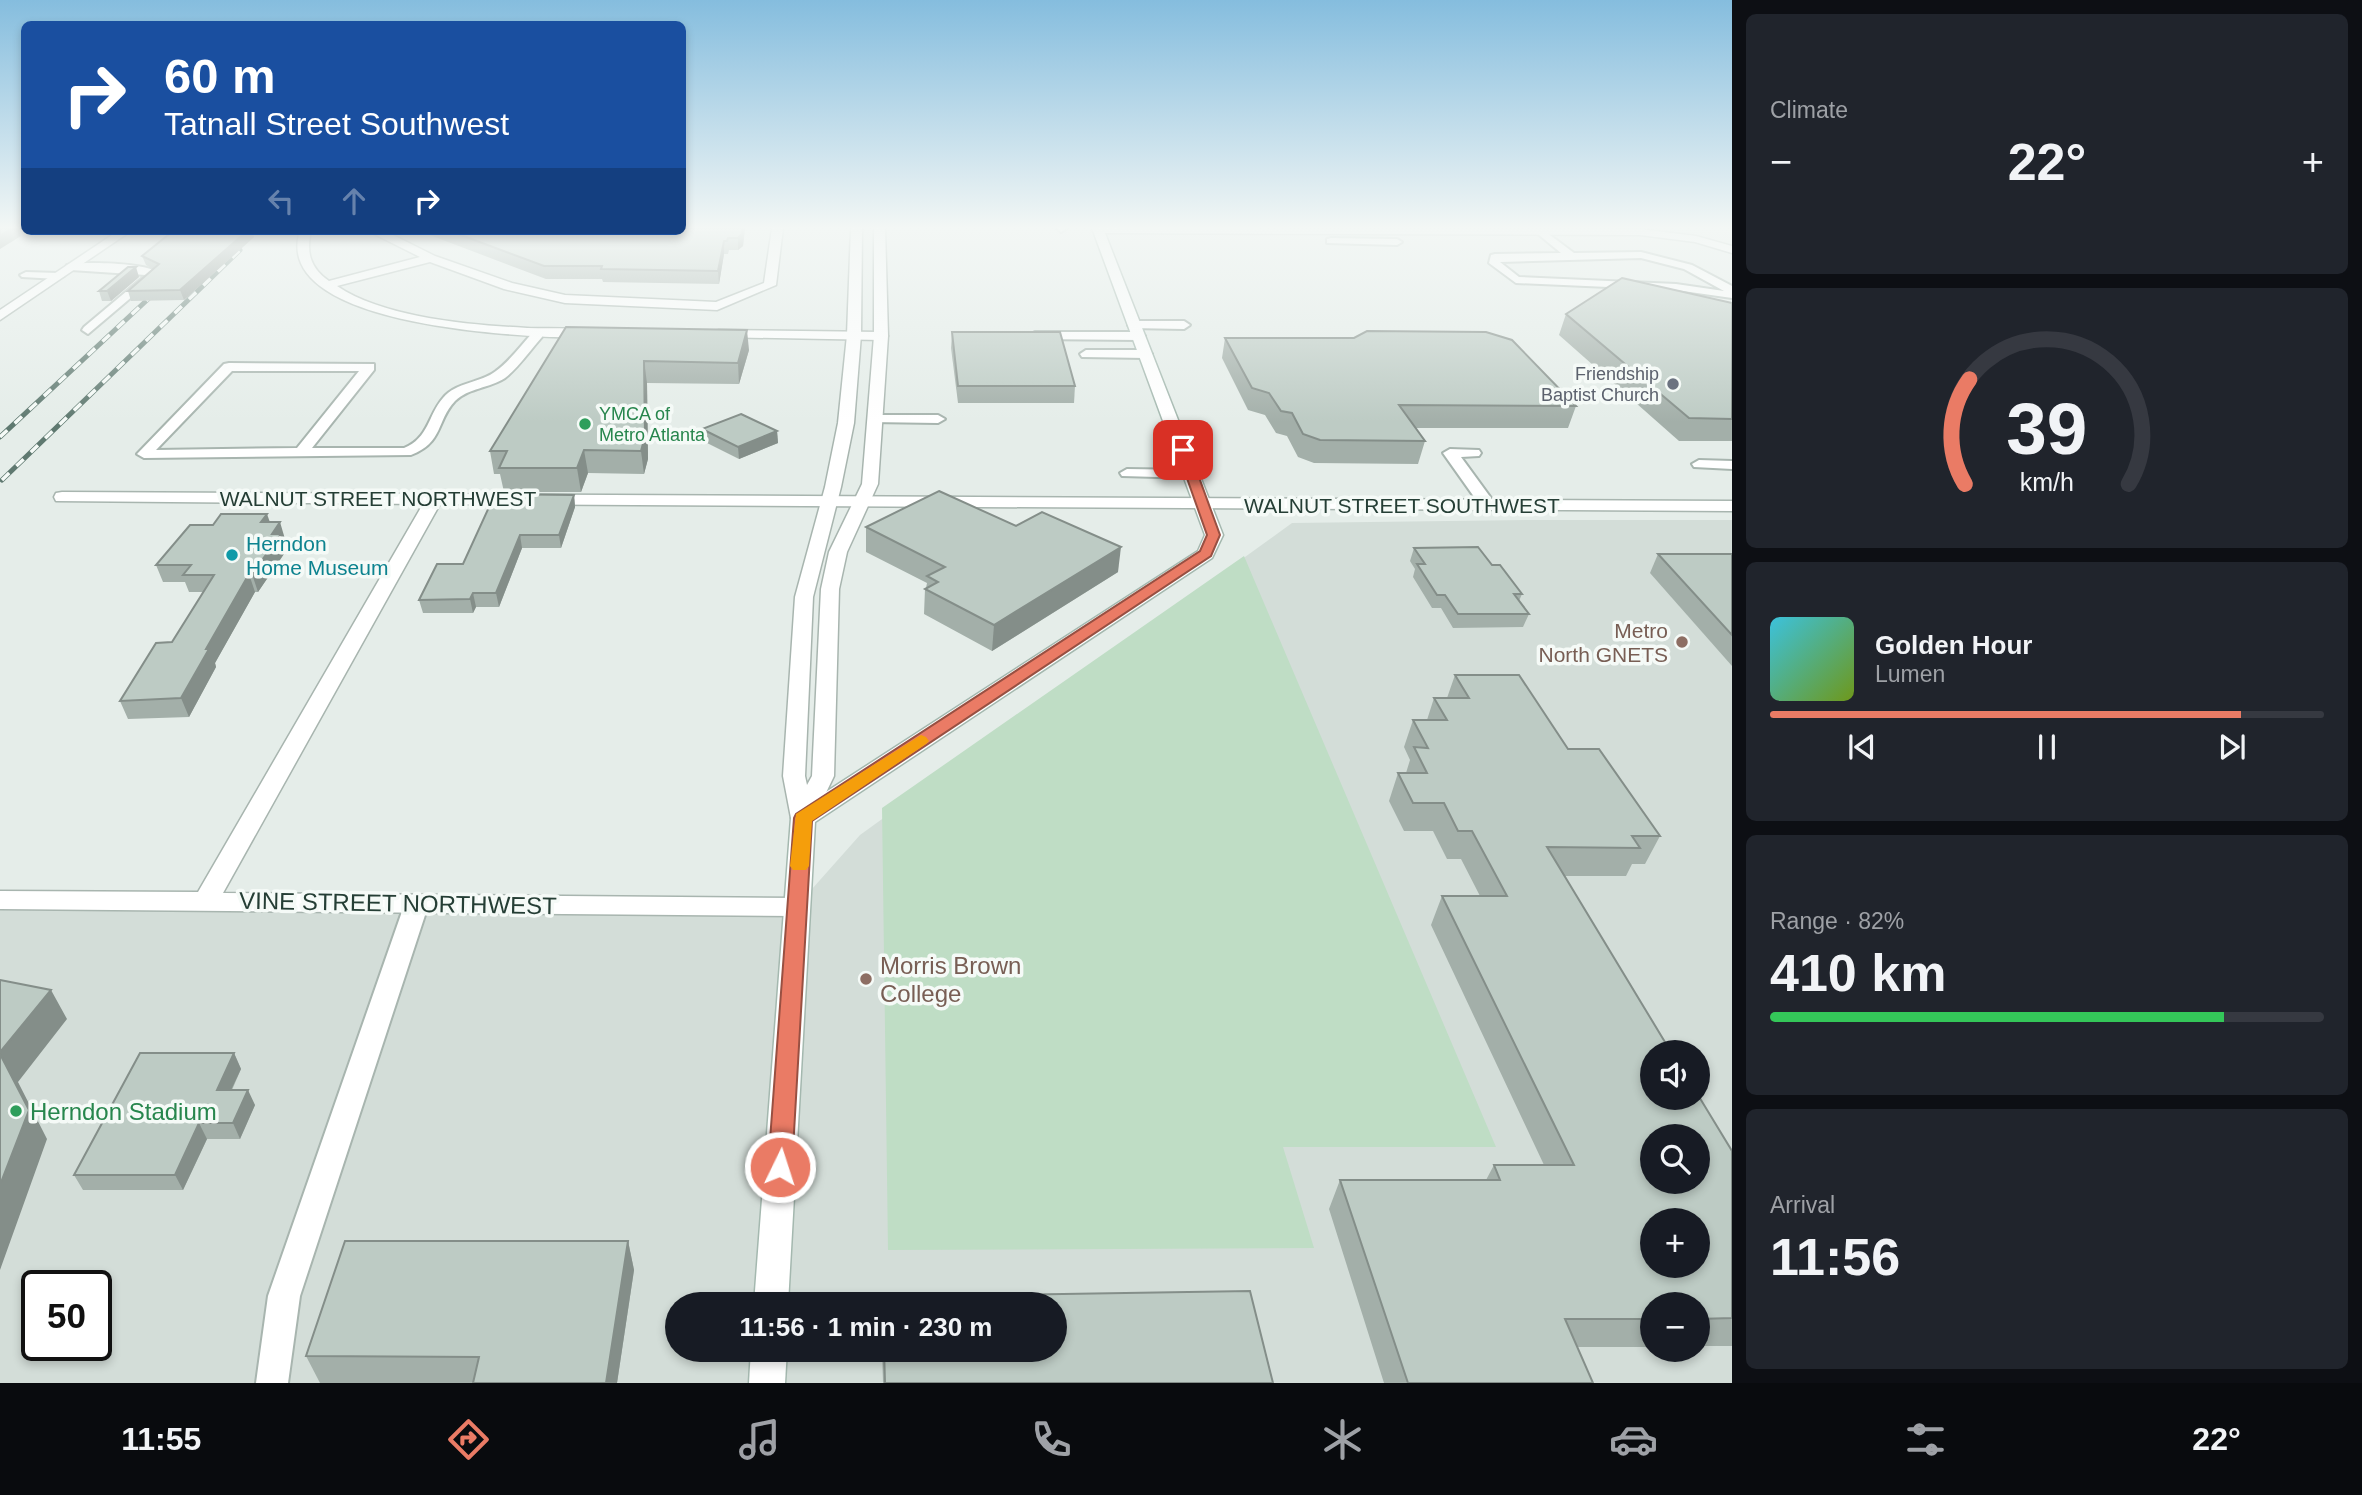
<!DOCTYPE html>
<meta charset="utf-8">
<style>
body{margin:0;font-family:Helvetica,sans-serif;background:#20242c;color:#f1f3f6;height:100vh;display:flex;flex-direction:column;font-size:26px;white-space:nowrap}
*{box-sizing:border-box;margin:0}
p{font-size:23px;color:#9ea1a6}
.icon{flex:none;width:38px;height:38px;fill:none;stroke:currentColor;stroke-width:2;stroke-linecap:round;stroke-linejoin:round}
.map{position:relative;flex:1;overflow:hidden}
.details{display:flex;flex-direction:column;gap:14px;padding:14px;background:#0d0f14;width:630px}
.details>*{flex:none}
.top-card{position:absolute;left:21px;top:21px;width:665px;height:214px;border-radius:10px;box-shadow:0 4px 10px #0003;background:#1a4fa0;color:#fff;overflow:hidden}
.controls{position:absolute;left:1640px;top:1040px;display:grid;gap:14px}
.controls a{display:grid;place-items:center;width:70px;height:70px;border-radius:50%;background:#171b24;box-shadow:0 4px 10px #0003;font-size:35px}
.speed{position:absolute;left:21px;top:1270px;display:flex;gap:14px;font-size:35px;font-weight:700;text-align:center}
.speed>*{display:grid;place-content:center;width:91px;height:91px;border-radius:50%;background:#171b24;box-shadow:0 4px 10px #0003;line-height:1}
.speed .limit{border:4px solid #111;border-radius:10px;background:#fff;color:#111}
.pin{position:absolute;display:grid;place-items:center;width:60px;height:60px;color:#fff;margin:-30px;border-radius:14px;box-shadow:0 4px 10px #0006}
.me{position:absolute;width:77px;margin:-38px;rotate:4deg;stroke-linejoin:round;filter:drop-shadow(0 0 5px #0008)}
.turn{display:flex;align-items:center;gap:24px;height:147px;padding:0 28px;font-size:32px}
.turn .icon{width:91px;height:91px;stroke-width:2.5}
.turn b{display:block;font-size:49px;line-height:60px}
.lanes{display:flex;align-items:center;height:66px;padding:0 28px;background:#0003;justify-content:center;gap:35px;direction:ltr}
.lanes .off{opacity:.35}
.big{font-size:52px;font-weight:700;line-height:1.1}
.details .tile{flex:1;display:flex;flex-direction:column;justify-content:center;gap:10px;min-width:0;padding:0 24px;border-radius:10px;background:#20242c}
.details .dial{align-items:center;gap:0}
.dial svg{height:182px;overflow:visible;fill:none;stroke:#363941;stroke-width:7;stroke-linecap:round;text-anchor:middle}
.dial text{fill:#f1f3f6;stroke:none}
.song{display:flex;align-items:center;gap:21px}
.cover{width:84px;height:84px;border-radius:10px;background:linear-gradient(135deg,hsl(190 70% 55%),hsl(80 70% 35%))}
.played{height:7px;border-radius:4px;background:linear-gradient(90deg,#ea7b65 85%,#363941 85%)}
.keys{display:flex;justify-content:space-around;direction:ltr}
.heat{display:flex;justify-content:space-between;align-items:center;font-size:38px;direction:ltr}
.charge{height:10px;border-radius:5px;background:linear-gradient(90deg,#34c759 82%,#363941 0)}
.trip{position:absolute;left:665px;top:1292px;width:402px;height:70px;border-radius:35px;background:#171b24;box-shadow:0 4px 10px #0003;font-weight:700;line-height:70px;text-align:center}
.tab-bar{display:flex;height:112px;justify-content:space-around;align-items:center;background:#090b0e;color:#9ea1a6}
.tab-bar .icon{width:49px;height:49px}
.tab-bar .selected{color:#ea7b65}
.tab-bar b{font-size:32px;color:#f1f3f6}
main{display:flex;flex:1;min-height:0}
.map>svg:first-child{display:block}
.built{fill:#d3ddd8;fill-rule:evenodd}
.green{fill:#bfddc5}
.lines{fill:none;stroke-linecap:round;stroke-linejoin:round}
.service-casing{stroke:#a8b5af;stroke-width:4}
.minor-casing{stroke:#a8b5af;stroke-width:3}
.tertiary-casing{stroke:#a8b5af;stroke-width:3}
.secondary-casing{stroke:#a4b8af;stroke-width:3}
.service{fill:#fff;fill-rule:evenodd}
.minor{fill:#fff;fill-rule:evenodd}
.tertiary{fill:#fff;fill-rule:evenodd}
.secondary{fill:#fff;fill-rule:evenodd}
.rail-casing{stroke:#5f7970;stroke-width:5}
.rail{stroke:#f5faf7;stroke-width:3.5;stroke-dasharray:10;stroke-linecap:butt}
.wall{fill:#a3afa9}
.shaded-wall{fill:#848e89}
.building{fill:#bdcbc4;stroke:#848e89;stroke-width:2;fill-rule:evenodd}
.route{fill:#ea7b65;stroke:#985042;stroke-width:2}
.slow{fill:#f59e0b}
.worship-dot{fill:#6b7280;stroke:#f5faf7;stroke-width:2.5}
.leisure-dot{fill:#2e9e5b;stroke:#f5faf7;stroke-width:2.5}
.culture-dot{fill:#0f9aa8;stroke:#f5faf7;stroke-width:2.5}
.education-dot{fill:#8d6e63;stroke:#f5faf7;stroke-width:2.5}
.labels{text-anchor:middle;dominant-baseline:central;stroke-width:7;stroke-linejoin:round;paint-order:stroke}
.far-worship-label{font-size:18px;fill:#5b616d;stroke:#f5faf7;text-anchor:end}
.far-leisure-label{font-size:18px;fill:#27864d;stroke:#f5faf7;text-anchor:start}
.street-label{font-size:21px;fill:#253e35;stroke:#f5faf7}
.culture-label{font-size:21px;fill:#0d838f;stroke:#f5faf7;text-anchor:start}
.education-label{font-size:21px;fill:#785e54;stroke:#f5faf7;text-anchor:end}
.near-street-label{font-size:24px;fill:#253e35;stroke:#f5faf7}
.near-education-label{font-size:24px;fill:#785e54;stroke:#f5faf7;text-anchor:start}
.near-leisure-label{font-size:24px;fill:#27864d;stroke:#f5faf7;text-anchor:start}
</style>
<main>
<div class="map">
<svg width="1732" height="1383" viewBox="0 0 1732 1383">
<rect width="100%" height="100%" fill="#e5ede9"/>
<path class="built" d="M1532,520h200v863h-1732v-483l796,7 64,-72 432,-312zM1652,1052h46v45h-46zM1652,1136h46v45h-46zM1652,1220h46v45h-46zM37,1286h59v60h-59zM677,1304h378v45h-378zM1652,1304h46v45h-46z"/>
<polygon class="green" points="1244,556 1496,1147 1283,1147 1314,1248 888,1250 882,808"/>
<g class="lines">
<defs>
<g id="service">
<polygon points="1056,228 1066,228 1066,229 1061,232"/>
<path d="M1542,229l32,24 67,-1 51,13 40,21v12l-56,-8 -160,-7 -27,-20 2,-8 4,-1 66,-1 -23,-19 -1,-2zM1641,258l43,11 40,22 -48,-7 -157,-7 -19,-15z"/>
<polygon points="1331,238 1397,239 1402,242 1397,245 1327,243 1327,239"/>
<path d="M67,265c19,-4 78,-2 93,8l-72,61 -6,-4 2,-3 62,-52 -75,-5 -5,-3z"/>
<polygon points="26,272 58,273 64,276 58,279 22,277 20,275"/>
<polygon points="1134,321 1184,321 1190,325 1184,329 1130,328 1128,325"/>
<path d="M538,330l4,1v6c-11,12 -23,30 -37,41 -15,10 -37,10 -50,23 -19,20 -11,41 -44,54l-267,3 -7,-4 87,-90 5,-1 145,1v6l-62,78h92c25,-10 24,-33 39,-50 13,-16 38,-15 53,-27 14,-10 26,-27 38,-40zM232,371h127l-62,77 -141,2z"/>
<polygon points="1035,332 1139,332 1145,336 1139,340 1031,339 1029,336"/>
<polygon points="1086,350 1146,350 1152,354 1146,358 1082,357 1080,354"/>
<polygon points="875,415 938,415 945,419 938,423 870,422 868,419"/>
<polygon points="1450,449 1479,450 1481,453 1479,456 1461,457 1496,505 1494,508 1482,508 1443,453"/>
<polygon points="1699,460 1732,461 1732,469 1694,467 1692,464"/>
<polygon points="1127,469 1192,470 1199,474 1192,478 1122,476 1120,473"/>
<polygon points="417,894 425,897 429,903 300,1296 288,1383 256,1383 268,1296 405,903 409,897"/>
</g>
<g id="minor">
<path d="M772,228h11l-7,57 -59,25 -152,-7 -61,-14 -74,-27 -93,24c47,32 134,39 190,42 21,1 45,-1 66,3v6l-5,1c-58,-1 -313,-9 -289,-104h-64l-6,-3h82c-5,21 -1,37 18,50l91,-24 -48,-24 13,-2 50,25 77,27 53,12 151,7 48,-19z"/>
<polygon points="1094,228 1640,229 1696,236 1732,246 1732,253 1695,242 1640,235 1098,233 1094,232"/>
<polygon points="118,231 131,231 0,320 0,310"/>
<polygon points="719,330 881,332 888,336 881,340 714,337 714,331"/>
<polygon points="62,492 1732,501 1732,511 440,504 223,893 796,898 805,900 809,907 805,914 796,916 0,909 0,891 198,892 423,504 56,501 54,497 56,493"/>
</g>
<polygon id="tertiary" points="851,228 862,228 861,335 854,423 841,487 813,597 805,776 807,785 812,776 821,589 829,552 862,484 874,336 874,228 885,228 888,336 878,484 847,552 839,589 834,776 811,824 803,826 795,824 791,818 783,776 795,597 825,487 838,423 847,335"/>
<g id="secondary">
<polygon points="1092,228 1103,228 1223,535 1212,558 815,822 788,1304 754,1304 791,818 795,812 1198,551 1205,535"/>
<polygon points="751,1349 787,1349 785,1383 749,1383"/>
</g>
</defs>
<use href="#service" class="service-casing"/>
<use href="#minor" class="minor-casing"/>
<use href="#tertiary" class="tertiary-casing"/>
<use href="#secondary" class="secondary-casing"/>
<use href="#service" class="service"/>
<use href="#minor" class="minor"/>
<use href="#tertiary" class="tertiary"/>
<use href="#secondary" class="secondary"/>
<defs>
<g id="rail">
<polyline points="0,437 161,287"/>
<polyline points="2,480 240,250"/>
</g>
</defs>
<use href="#rail" class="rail-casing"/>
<use href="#rail" class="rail"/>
</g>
<g class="wall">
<polygon points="682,228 745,228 743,246 738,250 729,250 728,254 724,254 719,284 603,282 602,279 546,279 419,231 682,231"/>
<polygon points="254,237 184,300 131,301 128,291 153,269 146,265 142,256"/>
<polygon points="139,277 111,301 102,301 99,291"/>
<polygon points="1732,303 1732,441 1679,441 1559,335 1566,314"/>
<polygon points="566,327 749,350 739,384 647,383 648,459 644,474 588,473 581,492 504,492 500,474 494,474 490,451"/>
<polygon points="952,332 1075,386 1074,403 958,403 951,348"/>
<polygon points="1225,338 1576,406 1568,428 1415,428 1425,441 1418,464 1314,463 1298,457 1287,436 1276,433 1265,415 1248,410 1222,358"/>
<polygon points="702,429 777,431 778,443 739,459 703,441"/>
<polygon points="574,495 575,507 561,548 522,548 499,607 476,607 473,613 423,613 419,600 463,564"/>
<polygon points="270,522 285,539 284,541 286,551 258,592 255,592 215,663 216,667 189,717 128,719 120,701 172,642 204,592 189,592 185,582 163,582 156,565 213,525"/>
<polygon points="866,527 1118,572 992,651 924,614 925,589 926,588 927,583 866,552"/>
<polygon points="1414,548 1492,565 1522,594 1519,601 1529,614 1523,627 1453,628 1441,608 1432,608 1413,577 1415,569 1410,561"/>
<polygon points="1658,554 1732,554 1732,666 1650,573"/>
<polygon points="1455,675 1568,749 1660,836 1645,864 1632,864 1626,876 1564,876 1732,1151 1732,1346 1698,1346 1698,1304 1652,1304 1652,1347 1577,1347 1593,1383 1384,1383 1329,1209 1340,1180 1486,1180 1494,1165 1544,1165 1431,925 1442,896 1480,896 1461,859 1447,859 1433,831 1404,831 1389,801 1398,773 1406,773 1410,760 1404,747 1413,720 1427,720 1434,698 1447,698"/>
<polygon points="234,1053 241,1069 232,1090 255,1105 240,1139 207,1139 183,1190 83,1190 74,1175"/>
<polygon points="628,1241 634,1270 617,1383 320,1383 306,1356"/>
<polygon points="882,1349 1055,1349 1273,1383 883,1383"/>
</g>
<g class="shaded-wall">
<polygon points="12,228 18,228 21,236 0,249 0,236"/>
<polygon points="743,228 745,228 743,246 738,250 738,238"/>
<polygon points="247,231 252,231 254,237 184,300 180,290"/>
<polygon points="724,241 724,254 719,284 718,271"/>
<polygon points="136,267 139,277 111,301 107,291"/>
<polygon points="747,330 749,350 739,384 738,363"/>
<polygon points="644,361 647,383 648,459 644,474 641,451"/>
<polygon points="777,431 778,443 739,459 738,447"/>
<polygon points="584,450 588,473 581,492 577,468"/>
<polygon points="574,495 575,507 561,548 559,535"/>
<polygon points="267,514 273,531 261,522"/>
<polygon points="280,522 285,539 284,541 286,551 258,592 252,574 272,534"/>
<polygon points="520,535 522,548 499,607 496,593"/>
<polygon points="1121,547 1118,572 992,651 994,625"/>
<polygon points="249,574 255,592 215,663 216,667 189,717 181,698 206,649"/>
<polygon points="473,593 476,607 473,613 470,599"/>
<polygon points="51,990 67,1019 18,1082 47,1139 0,1270 0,1052"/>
<polygon points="234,1053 241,1069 224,1105 217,1090"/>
<polygon points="248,1090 255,1105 240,1139 233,1123"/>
<polygon points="199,1123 207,1139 183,1190 175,1175"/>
<polygon points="628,1241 634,1270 617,1383 606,1383"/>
</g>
<g class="building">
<polygon points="0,228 12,228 0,236"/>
<polygon points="682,228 743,228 742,234 738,238 728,238 727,241 724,241 718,271 601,269 602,266 544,266 450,231 682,231"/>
<polygon points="173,231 247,231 180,290 128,291 159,264 142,256"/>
<polygon points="128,267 136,267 107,291 99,291"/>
<polygon points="1622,278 1732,303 1732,419 1689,418 1566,314"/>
<polygon points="566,327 747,330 738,363 644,361 645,436 641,451 584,450 577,468 499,468 507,451 490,451"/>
<polygon points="1367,331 1486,332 1512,340 1576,406 1399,405 1425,441 1320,440 1303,434 1292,413 1281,411 1269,393 1252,388 1225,338 1354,338"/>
<polygon points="952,332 1060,332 1075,386 958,386"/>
<polygon points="741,414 777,431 738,447 702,429"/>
<polygon points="939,491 1016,526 1042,512 1121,547 994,625 925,589 938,582 927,576 945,567 866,527"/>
<polygon points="495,494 574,495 559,535 520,535 496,593 473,593 470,599 419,600 437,564 463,564"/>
<polygon points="221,514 267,514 261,522 280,522 272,534 281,534 252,574 249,574 206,649 209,649 181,698 120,701 156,643 172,642 214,575 183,575 191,565 156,565 190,525 213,525"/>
<polygon points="1478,547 1492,565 1500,565 1522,594 1514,594 1529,614 1458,614 1445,595 1437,595 1417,564 1425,564 1414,548"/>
<polygon points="1658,554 1732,554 1732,635"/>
<path d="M1455,675h64l49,74h31l61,87h-28l8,12 -93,-1 124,205h-19v45h46v-2l34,56v167l-34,1v-15h-46v15h-87l28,64h-185l-68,-203h160l-6,-15h80l-132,-269h65l-35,-65h-14l-14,-28h-31l-15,-30h29l-13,-26 14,1 -15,-28h34l-13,-22h35zM1652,1136h46v45h-46zM1652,1220h46v45h-46z"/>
<polygon points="0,980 51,990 0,1052"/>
<polygon points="140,1053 234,1053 217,1090 248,1090 233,1123 199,1123 175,1175 74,1175"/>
<polygon points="0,1054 29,1110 0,1185"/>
<polygon points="345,1241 628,1241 606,1383 473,1383 479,1357 306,1356"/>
<polygon points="1250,1291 1273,1383 885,1383 884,1349 1055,1349 1055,1304 882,1304 882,1297"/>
</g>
<linearGradient id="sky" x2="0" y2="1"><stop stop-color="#85bdde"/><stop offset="0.54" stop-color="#f3f7f5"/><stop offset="1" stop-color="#f3f7f5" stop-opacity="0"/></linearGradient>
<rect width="1732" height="422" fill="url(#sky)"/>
<polygon class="route" points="1183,446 1189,450 1220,535 1211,556 812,821 792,1167 788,1175 780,1178 771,1175 768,1167 794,818 796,814 1200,551 1207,535 1177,450"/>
<polygon class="slow" points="921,735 926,737 929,741 926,744 812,821 809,866 806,870 793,870 790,866 796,814"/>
<circle class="worship-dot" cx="1673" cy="384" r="7"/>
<g class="leisure-dot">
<circle cx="585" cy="424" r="7"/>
<circle cx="16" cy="1111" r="7"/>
</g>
<circle class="culture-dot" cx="232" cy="555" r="7"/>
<g class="education-dot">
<circle cx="1682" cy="642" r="7"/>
<circle cx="866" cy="979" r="7"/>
</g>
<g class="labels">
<g class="far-worship-label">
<text x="1659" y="374">Friendship<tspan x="1659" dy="21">Baptist Church</tspan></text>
</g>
<g class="far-leisure-label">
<text x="599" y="414">YMCA of<tspan x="599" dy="21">Metro Atlanta</tspan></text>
</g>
<g class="street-label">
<text x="378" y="498">WALNUT STREET NORTHWEST</text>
<text x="1402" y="505">WALNUT STREET SOUTHWEST</text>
</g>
<g class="culture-label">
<text x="246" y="543">Herndon<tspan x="246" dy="24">Home Museum</tspan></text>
</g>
<g class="education-label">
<text x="1668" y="630">Metro<tspan x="1668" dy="24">North GNETS</tspan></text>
</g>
<g class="near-street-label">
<text transform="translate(398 903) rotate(1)">VINE STREET NORTHWEST</text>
</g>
<g class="near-education-label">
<text x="880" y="965">Morris Brown<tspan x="880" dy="28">College</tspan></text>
</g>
<g class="near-leisure-label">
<text x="30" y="1111">Herndon Stadium</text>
</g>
</g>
</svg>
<div class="controls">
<a><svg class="icon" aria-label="sound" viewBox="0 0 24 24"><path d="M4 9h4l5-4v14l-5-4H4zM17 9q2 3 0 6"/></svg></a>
<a><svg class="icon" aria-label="search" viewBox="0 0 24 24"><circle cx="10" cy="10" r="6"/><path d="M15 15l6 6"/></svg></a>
<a>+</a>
<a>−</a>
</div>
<div class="speed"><div class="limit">50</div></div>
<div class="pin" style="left:1183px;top:450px;background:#d93025"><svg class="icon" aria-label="arrive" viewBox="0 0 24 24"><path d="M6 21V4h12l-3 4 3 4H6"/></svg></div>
<svg class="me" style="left:780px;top:1167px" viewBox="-20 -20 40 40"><circle r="17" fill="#ea7b65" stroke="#fff" stroke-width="3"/><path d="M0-11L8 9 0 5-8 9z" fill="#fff"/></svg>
<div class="trip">11:56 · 1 min · 230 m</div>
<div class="top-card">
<div class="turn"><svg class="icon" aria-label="right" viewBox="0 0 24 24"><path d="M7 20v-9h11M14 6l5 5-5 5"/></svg><div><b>60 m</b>Tatnall Street Southwest</div></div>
<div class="lanes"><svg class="icon off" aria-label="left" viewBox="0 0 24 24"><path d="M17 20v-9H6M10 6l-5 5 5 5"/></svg><svg class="icon off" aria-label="ahead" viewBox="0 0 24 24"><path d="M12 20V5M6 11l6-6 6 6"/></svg><svg class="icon" aria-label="right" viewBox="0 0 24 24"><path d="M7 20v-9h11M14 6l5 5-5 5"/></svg></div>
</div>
</div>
<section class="details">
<div class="tile"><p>Climate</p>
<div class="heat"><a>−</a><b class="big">22°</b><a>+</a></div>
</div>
<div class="tile dial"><svg viewBox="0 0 100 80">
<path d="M14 69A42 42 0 1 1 86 69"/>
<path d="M14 69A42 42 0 0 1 16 23" stroke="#ea7b65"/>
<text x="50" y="56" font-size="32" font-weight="700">39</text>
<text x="50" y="72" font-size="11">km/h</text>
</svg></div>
<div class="tile">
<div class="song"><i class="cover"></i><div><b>Golden Hour</b><p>Lumen</p></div></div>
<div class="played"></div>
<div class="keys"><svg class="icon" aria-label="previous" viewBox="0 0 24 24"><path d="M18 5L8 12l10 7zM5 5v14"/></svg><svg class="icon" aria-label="pause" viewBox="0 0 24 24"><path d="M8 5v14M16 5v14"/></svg><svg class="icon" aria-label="next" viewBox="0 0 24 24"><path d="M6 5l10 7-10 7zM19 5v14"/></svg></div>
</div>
<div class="tile"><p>Range · 82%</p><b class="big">410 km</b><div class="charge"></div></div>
<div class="tile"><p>Arrival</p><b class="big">11:56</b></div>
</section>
</main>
<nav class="tab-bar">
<b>11:55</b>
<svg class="icon selected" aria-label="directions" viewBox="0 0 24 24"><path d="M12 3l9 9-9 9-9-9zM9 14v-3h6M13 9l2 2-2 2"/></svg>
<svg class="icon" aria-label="music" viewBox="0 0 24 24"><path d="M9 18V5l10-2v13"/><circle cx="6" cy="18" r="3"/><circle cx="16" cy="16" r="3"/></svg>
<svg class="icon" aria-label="phone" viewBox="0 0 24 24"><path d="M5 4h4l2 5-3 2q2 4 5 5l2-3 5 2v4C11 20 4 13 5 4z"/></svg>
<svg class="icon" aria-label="climate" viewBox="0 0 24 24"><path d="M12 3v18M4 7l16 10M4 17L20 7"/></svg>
<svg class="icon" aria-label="car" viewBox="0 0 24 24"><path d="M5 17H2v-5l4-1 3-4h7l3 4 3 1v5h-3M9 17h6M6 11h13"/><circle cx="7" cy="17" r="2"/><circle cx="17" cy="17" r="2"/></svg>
<svg class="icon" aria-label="filters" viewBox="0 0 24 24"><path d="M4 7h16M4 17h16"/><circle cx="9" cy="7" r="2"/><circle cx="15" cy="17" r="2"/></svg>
<b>22°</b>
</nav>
